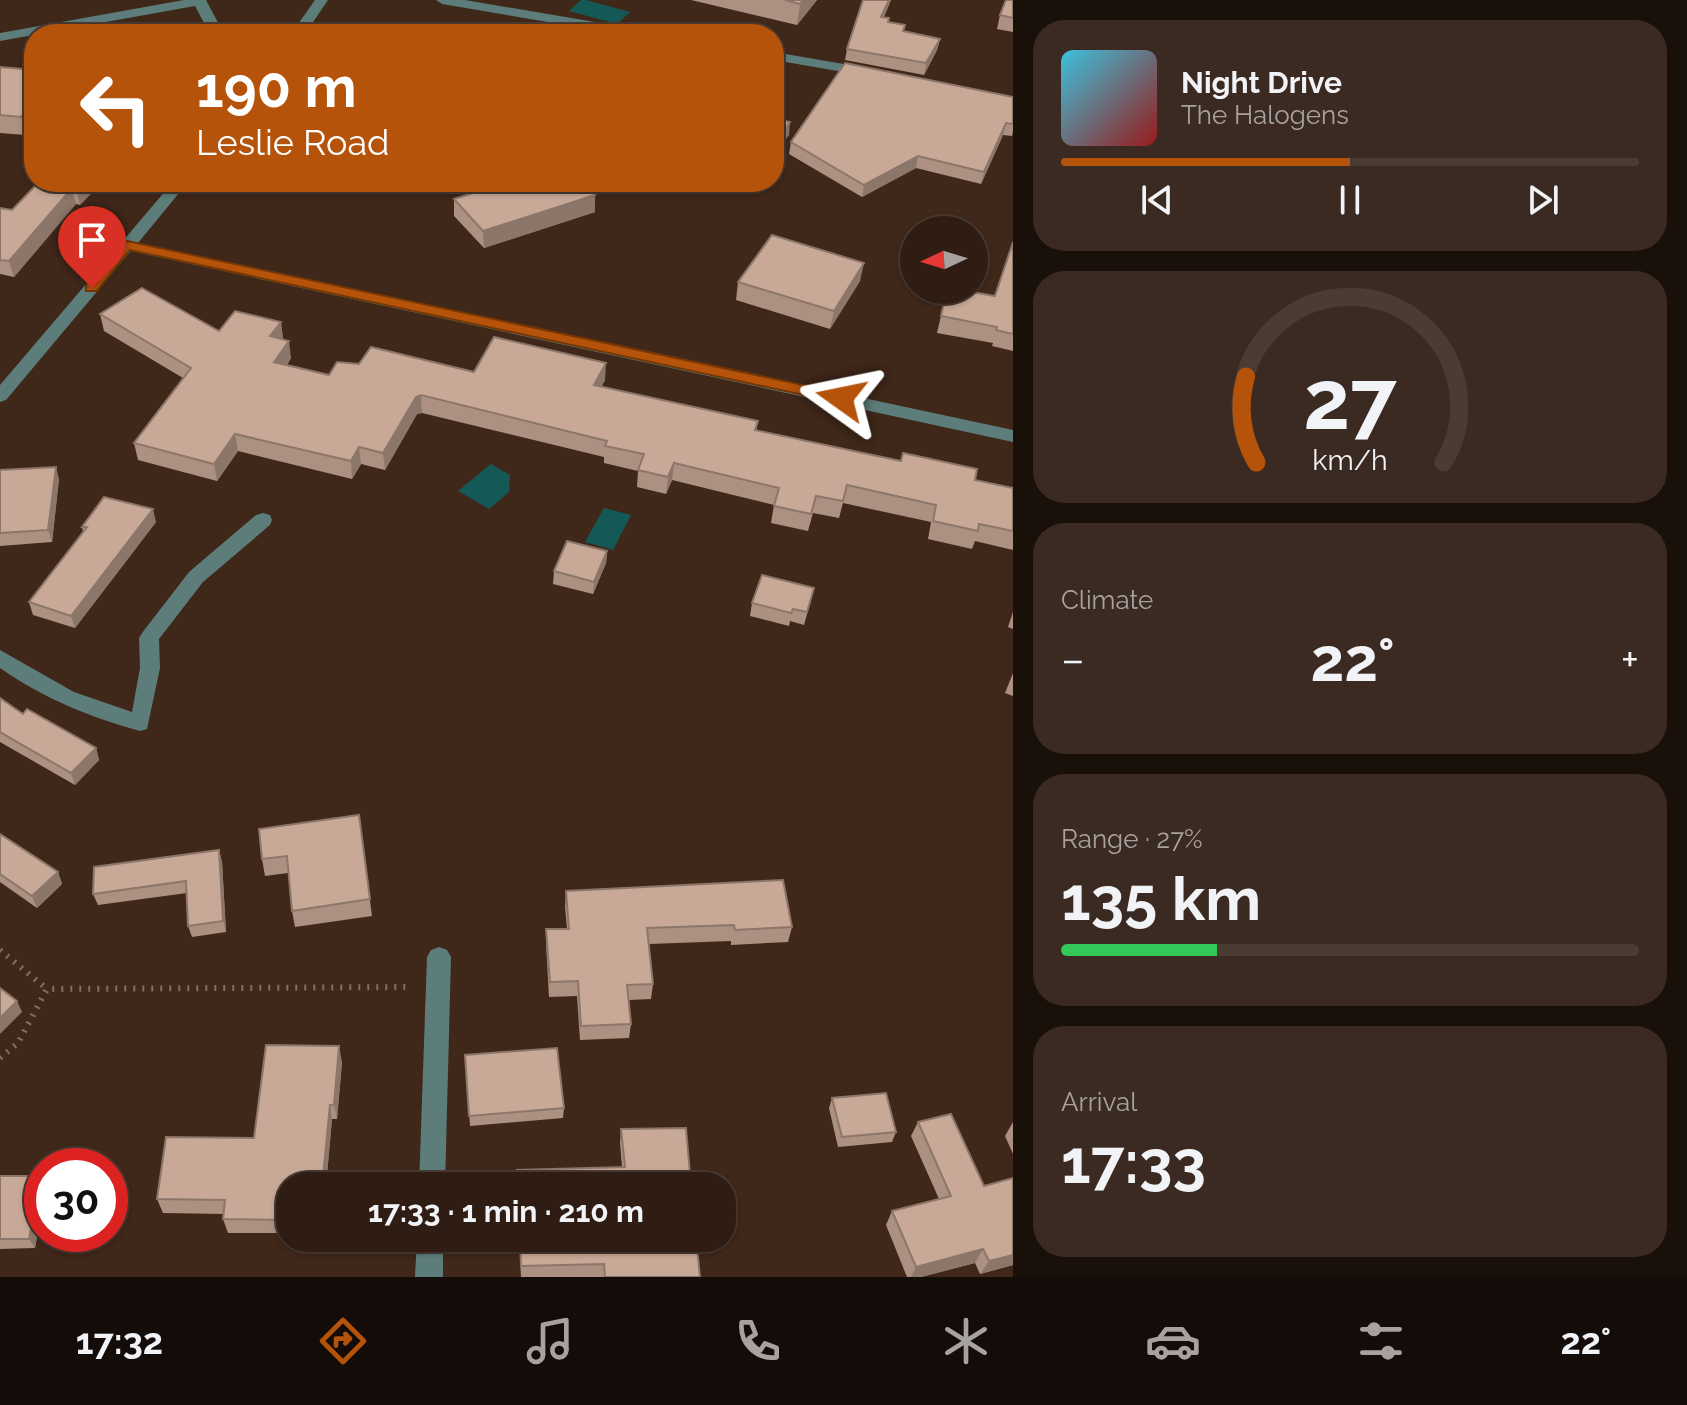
<!DOCTYPE html>
<meta charset="utf-8">
<style>
body{margin:0;font-family:Raleway,sans-serif;background:#3b2a21;color:#f1f3f6;height:100vh;display:flex;flex-direction:column;font-size:30px;white-space:nowrap}
*{box-sizing:border-box;margin:0}
p{font-size:26px;color:#a7a2a0}
.icon{flex:none;width:44px;height:44px;fill:none;stroke:currentColor;stroke-width:2;stroke-linecap:round;stroke-linejoin:round}
.map{position:relative;flex:1;overflow:hidden}
.details{display:flex;flex-direction:column;gap:20px;padding:20px;background:#1a100a;width:674px}
.details>*{flex:none}
.top-card{position:absolute;left:24px;top:24px;width:760px;height:168px;border-radius:32px;box-shadow:0 2px 6px #0004,0 0 0 2px #4a3b33;background:#b45309;color:#fff;overflow:hidden}
.needle{width:52px;rotate:266deg}
.tools{position:absolute;left:900px;top:216px;display:grid;gap:16px}
.tools a{display:grid;place-items:center;width:88px;height:88px;border-radius:50%;background:#2f1d13;box-shadow:0 2px 6px #0004,0 0 0 2px #4a3b33;font-size:40px}
.speed{position:absolute;left:24px;top:1148px;display:flex;gap:16px;font-size:40px;font-weight:700;text-align:center}
.speed>*{display:grid;place-content:center;width:104px;height:104px;border-radius:50%;background:#2f1d13;box-shadow:0 2px 6px #0004,0 0 0 2px #4a3b33;line-height:1}
.speed .limit{border:12px solid #d22;background:#fff;color:#111}
.pin{position:absolute;display:grid;place-items:center;width:68px;height:68px;color:#fff;margin:-82px -34px;border-radius:50% 50% 50% 0;rotate:-45deg;box-shadow:0 0 8px #0007}
.pin .icon{rotate:45deg}
.me{position:absolute;width:88px;margin:-44px;rotate:282deg;stroke-linejoin:round;filter:drop-shadow(0 0 6px #0008)}
.turn{display:flex;align-items:center;gap:28px;height:168px;padding:0 40px;font-size:36px}
.turn .icon{width:104px;height:104px;stroke-width:2.5}
.turn b{display:block;font-size:56px;line-height:68px}
.big{font-size:60px;font-weight:700;line-height:1.1}
.details .widget{flex:1;display:flex;flex-direction:column;justify-content:center;gap:12px;min-width:0;padding:0 28px;border-radius:32px;background:#3b2a21}
.details .dial{align-items:center;gap:0}
.dial svg{height:208px;overflow:visible;fill:none;stroke:#4a3b33;stroke-width:7;stroke-linecap:round;text-anchor:middle}
.dial text{fill:#f1f3f6;stroke:none}
.song{display:flex;align-items:center;gap:24px}
.cover{width:96px;height:96px;border-radius:12px;background:linear-gradient(135deg,hsl(190 70% 55%),hsl(0 70% 35%))}
.played{height:8px;border-radius:4px;background:linear-gradient(90deg,#b45309 50%,#4a3b33 50%)}
.keys{display:flex;justify-content:space-around;direction:ltr}
.heat{display:flex;justify-content:space-between;align-items:center;font-size:44px;direction:ltr}
.charge{height:12px;border-radius:6px;background:linear-gradient(90deg,#34c759 27%,#4a3b33 0)}
.trip{position:absolute;left:276px;top:1172px;width:460px;height:80px;border-radius:32px;background:#2f1d13;box-shadow:0 2px 6px #0004,0 0 0 2px #4a3b33;font-weight:700;line-height:80px;text-align:center}
.dock{display:flex;height:128px;justify-content:space-around;align-items:center;background:#130c08;color:#a7a2a0}
.dock .icon{width:56px;height:56px}
.dock .selected{color:#b45309}
.dock b{font-size:36px;color:#f1f3f6}
main{display:flex;flex:1;min-height:0}
.map>svg:first-child{display:block}
.water{fill:#155956}
.lines{fill:none;stroke-linecap:round;stroke-linejoin:round}
.path{stroke:#836d61;stroke-width:6;stroke-dasharray:2 7;stroke-linecap:butt}
.minor{fill:#5d7d7b;fill-rule:evenodd}
.wall{fill:#ac9182}
.shaded-wall{fill:#8c766a}
.building{fill:#c8a997;stroke:#8c766a;stroke-width:2}
.route{fill:#b45309;stroke:#753606;stroke-width:2}
</style>
<main>
<div class="map">
<svg width="1013" height="1277" viewBox="0 0 1013 1277">
<rect width="100%" height="100%" fill="#3f2719"/>
<g class="water">
<polygon points="581,0 586,0 630,12 617,24 569,11"/>
<polygon points="491,464 510,475 509,492 489,509 458,491"/>
<polygon points="604,508 631,515 613,550 585,542"/>
</g>
<g class="lines">
<g class="path">
<polyline points="0,950 47,989"/>
<polyline points="0,1058 18,1043 47,989 410,987"/>
</g>
<g class="minor">
<polygon points="184,0 206,0 224,34 210,34 195,6 0,41 0,33"/>
<polygon points="315,0 328,0 305,34 291,34"/>
<polygon points="436,0 465,0 642,30 649,34 618,34 442,4"/>
<polygon points="774,52 867,68 874,72 867,76 774,60"/>
<polygon points="173,182 188,182 138,243 1013,430 1013,442 131,251 6,400 0,402 0,385"/>
<path d="M263,513l7,2 2,5 -2,5 -67,57 -44,57 1,29 -13,61 -7,2c-51,-14 -97,-33 -140,-63v-18l74,42 58,20 8,-44 -1,-30 3,-5 47,-61 67,-57z"/>
<polygon points="439,947 447,950 451,957 445,1186 419,1186 427,957 431,950"/>
<polygon points="417,1238 443,1238 443,1277 415,1277"/>
</g>
</g>
<g class="wall">
<polygon points="691,0 817,0 797,25"/>
<polygon points="891,0 884,17 888,22 903,31 940,39 937,50 924,75 845,60 847,49"/>
<polygon points="1013,0 1013,32 997,29 1000,15"/>
<polygon points="0,67 34,70 26,135 0,133"/>
<polygon points="1013,97 1013,131 1012,136 1003,135 981,184 916,168 862,197 789,154 791,142"/>
<polygon points="39,182 102,182 80,205 76,204 14,277 0,274 0,208 12,210"/>
<polygon points="454,199 595,212 484,248 454,216"/>
<polygon points="1013,242 1013,351 992,346 993,343 937,333 947,290 995,296"/>
<polygon points="860,281 830,329 736,300 738,282"/>
<polygon points="100,314 219,331 281,322 283,340 291,358 287,365 329,375 474,372 605,380 601,387 758,421 756,431 1013,488 1013,550 975,541 972,549 928,539 931,522 843,503 839,518 813,513 808,531 771,523 774,505 672,480 666,494 637,487 638,471 604,463 604,457 422,413 417,414 385,470 361,464 352,479 238,451 217,481 138,460 134,443 183,378 104,331"/>
<polygon points="0,470 59,479 52,542 0,546"/>
<polygon points="156,522 75,628 33,615 29,602 83,532 82,527"/>
<polygon points="607,551 606,563 593,594 553,584 554,571"/>
<polygon points="811,600 804,625 790,621 789,626 750,616 752,603"/>
<polygon points="1013,612 1013,629 1008,627"/>
<polygon points="1013,673 1013,696 1005,693"/>
<polygon points="0,698 23,714 96,748 99,760 75,785 0,742"/>
<polygon points="359,815 372,916 295,927 292,911 288,873 265,876 262,859"/>
<polygon points="0,834 58,872 62,884 37,908 0,882"/>
<polygon points="219,850 222,862 226,932 192,937 188,926 187,893 98,905 93,894"/>
<polygon points="566,891 792,927 788,942 731,945 731,941 649,944 653,984 651,999 629,1000 631,1024 629,1038 580,1040 577,996 549,997 546,944 546,929 567,929 565,907"/>
<polygon points="465,1055 564,1108 563,1118 470,1126"/>
<polygon points="342,1062 337,1119 332,1119 326,1186 290,1186 290,1233 228,1233 223,1219 224,1214 163,1213 157,1199 254,1138"/>
<polygon points="832,1098 896,1132 892,1142 838,1147 829,1108"/>
<polygon points="918,1122 984,1186 1013,1178 1013,1265 980,1274 975,1263 921,1277 907,1277 886,1225 892,1211 939,1199 911,1136"/>
<polygon points="1013,1122 1013,1154 1005,1136"/>
<polygon points="621,1129 691,1186 517,1186 517,1170 622,1167 620,1143"/>
<polygon points="0,1176 41,1176 42,1178 42,1209 35,1248 0,1249"/>
<polygon points="519,1238 696,1238 700,1277 521,1277"/>
</g>
<g class="shaded-wall">
<polygon points="803,0 817,0 797,25 800,4"/>
<polygon points="889,0 891,0 879,28 881,17"/>
<polygon points="940,39 937,50 924,75 926,63"/>
<polygon points="34,99 34,123 26,135 21,117"/>
<polygon points="790,122 789,135 774,155 774,145"/>
<polygon points="1006,123 1003,135 981,184 984,172"/>
<polygon points="918,156 916,168 862,197 864,185"/>
<polygon points="83,182 102,182 80,205 76,189"/>
<polygon points="302,182 322,182 303,189"/>
<polygon points="72,188 76,204 14,277 9,261"/>
<polygon points="595,195 595,212 484,248 483,231"/>
<polygon points="864,263 860,281 830,329 834,311"/>
<polygon points="281,322 283,340 270,336"/>
<polygon points="289,341 291,358 276,379 274,362"/>
<polygon points="606,363 605,380 593,402 594,385"/>
<polygon points="421,395 422,413 417,414 385,470 383,453 416,397"/>
<polygon points="235,434 238,451 217,481 214,464"/>
<polygon points="359,447 361,464 352,479 351,461"/>
<polygon points="674,463 672,480 666,494 668,477"/>
<polygon points="56,467 59,479 52,542 48,530"/>
<polygon points="153,509 156,522 75,628 71,616"/>
<polygon points="607,551 606,563 593,594 594,582"/>
<polygon points="96,748 99,760 75,785 71,773"/>
<polygon points="219,850 222,862 226,932 223,921"/>
<polygon points="58,872 62,884 37,908 32,896"/>
<polygon points="17,1001 22,1012 0,1034 0,1018"/>
<polygon points="339,1046 342,1062 337,1119 334,1105"/>
<polygon points="330,1105 332,1119 326,1186 322,1186"/>
<polygon points="41,1176 42,1209 35,1248 29,1239"/>
<polygon points="983,1249 975,1263 921,1277 911,1277 916,1267"/>
<polygon points="1013,1255 1013,1265 980,1274 989,1261"/>
</g>
<g class="building">
<polygon points="785,0 803,0 800,4"/>
<polygon points="863,0 889,0 881,17 889,18 888,22 905,25 903,31 940,39 926,63 847,49"/>
<polygon points="1006,0 1013,0 1013,18 1000,15"/>
<polygon points="845,63 1013,97 1013,124 1006,123 984,172 918,156 864,185 791,142"/>
<polygon points="0,67 34,70 34,99 21,117 0,115"/>
<polygon points="774,118 790,122 774,145"/>
<polygon points="39,182 83,182 76,189 72,188 9,261 0,260 0,208 12,210"/>
<polygon points="508,182 582,182 595,195 483,231 454,199"/>
<polygon points="772,235 864,263 834,311 738,282"/>
<polygon points="1013,242 1013,334 996,330 997,327 941,316 947,290 961,290 995,296"/>
<polygon points="142,288 219,331 235,311 281,322 270,336 289,341 274,362 329,375 337,362 359,364 371,347 474,372 494,337 606,363 594,385 758,421 755,430 901,461 903,453 977,469 975,480 1013,488 1013,531 979,524 978,531 933,521 936,505 847,485 843,501 816,496 811,514 774,506 779,488 674,463 668,477 638,470 644,454 605,446 607,441 421,395 416,397 383,453 359,447 351,461 235,434 214,464 134,443 191,368 100,314"/>
<polygon points="56,467 48,530 0,533 0,470"/>
<polygon points="104,497 153,509 71,616 29,602 87,527 82,527"/>
<polygon points="567,541 607,551 594,582 554,571"/>
<polygon points="762,575 814,588 807,612 793,609 791,613 752,603"/>
<polygon points="0,698 23,714 27,709 96,748 71,773 0,732"/>
<polygon points="359,815 370,899 292,911 287,856 262,859 259,829"/>
<polygon points="0,834 58,872 32,896 0,874"/>
<polygon points="219,850 223,921 188,926 186,881 93,894 94,867"/>
<polygon points="783,880 792,927 735,930 734,925 647,928 653,984 627,985 631,1024 581,1026 578,981 550,982 546,929 569,929 566,891"/>
<polygon points="0,988 17,1001 0,1018"/>
<polygon points="266,1045 339,1046 334,1105 330,1105 322,1186 290,1186 290,1220 223,1219 225,1200 157,1199 166,1137 254,1138"/>
<polygon points="557,1048 564,1108 469,1116 465,1055"/>
<polygon points="886,1093 896,1132 842,1137 832,1098"/>
<polygon points="951,1114 984,1186 1013,1178 1013,1255 989,1261 983,1249 916,1267 892,1211 951,1196 918,1122"/>
<polygon points="686,1128 691,1186 518,1186 517,1170 625,1167 621,1129"/>
<polygon points="0,1176 41,1176 29,1239 0,1239"/>
<polygon points="520,1238 696,1238 700,1277 605,1277 604,1264 521,1266"/>
</g>
<polygon class="route" points="127,241 841,393 849,398 841,403 130,250 97,291 86,291 86,285 122,242"/>
</svg>
<div class="tools">
<a><svg class="needle" viewBox="-14 -14 28 28"><path d="M0-13l5 13h-10z" fill="#e53935"/><path d="M0 13l5-13h-10z" fill="#a7a2a0"/></svg></a>
</div>
<div class="speed"><div class="limit">30</div></div>
<div class="pin" style="left:92px;top:288px;background:#d93025"><svg class="icon" aria-label="arrive" viewBox="0 0 24 24"><path d="M6 21V4h12l-3 4 3 4H6"/></svg></div>
<svg class="me" style="left:841px;top:398px" viewBox="-20 -20 40 40"><path d="M0-17L14 15 0 8-14 15z" fill="#b45309" stroke="#fff" stroke-width="4"/></svg>
<div class="trip">17:33 · 1 min · 210 m</div>
<div class="top-card">
<div class="turn"><svg class="icon" aria-label="left" viewBox="0 0 24 24"><path d="M17 20v-9H6M10 6l-5 5 5 5"/></svg><div><b>190 m</b>Leslie Road</div></div>
</div>
</div>
<section class="details">
<div class="widget">
<div class="song"><i class="cover"></i><div><b>Night Drive</b><p>The Halogens</p></div></div>
<div class="played"></div>
<div class="keys"><svg class="icon" aria-label="previous" viewBox="0 0 24 24"><path d="M18 5L8 12l10 7zM5 5v14"/></svg><svg class="icon" aria-label="pause" viewBox="0 0 24 24"><path d="M8 5v14M16 5v14"/></svg><svg class="icon" aria-label="next" viewBox="0 0 24 24"><path d="M6 5l10 7-10 7zM19 5v14"/></svg></div>
</div>
<div class="widget dial"><svg viewBox="0 0 100 80">
<path d="M14 69A42 42 0 1 1 86 69"/>
<path d="M14 69A42 42 0 0 1 10 36" stroke="#b45309"/>
<text x="50" y="56" font-size="32" font-weight="700">27</text>
<text x="50" y="72" font-size="11">km/h</text>
</svg></div>
<div class="widget"><p>Climate</p>
<div class="heat"><a>−</a><b class="big">22°</b><a>+</a></div>
</div>
<div class="widget"><p>Range · 27%</p><b class="big">135 km</b><div class="charge"></div></div>
<div class="widget"><p>Arrival</p><b class="big">17:33</b></div>
</section>
</main>
<nav class="dock">
<b>17:32</b>
<svg class="icon selected" aria-label="directions" viewBox="0 0 24 24"><path d="M12 3l9 9-9 9-9-9zM9 14v-3h6M13 9l2 2-2 2"/></svg>
<svg class="icon" aria-label="music" viewBox="0 0 24 24"><path d="M9 18V5l10-2v13"/><circle cx="6" cy="18" r="3"/><circle cx="16" cy="16" r="3"/></svg>
<svg class="icon" aria-label="phone" viewBox="0 0 24 24"><path d="M5 4h4l2 5-3 2q2 4 5 5l2-3 5 2v4C11 20 4 13 5 4z"/></svg>
<svg class="icon" aria-label="climate" viewBox="0 0 24 24"><path d="M12 3v18M4 7l16 10M4 17L20 7"/></svg>
<svg class="icon" aria-label="car" viewBox="0 0 24 24"><path d="M5 17H2v-5l4-1 3-4h7l3 4 3 1v5h-3M9 17h6M6 11h13"/><circle cx="7" cy="17" r="2"/><circle cx="17" cy="17" r="2"/></svg>
<svg class="icon" aria-label="filters" viewBox="0 0 24 24"><path d="M4 7h16M4 17h16"/><circle cx="9" cy="7" r="2"/><circle cx="15" cy="17" r="2"/></svg>
<b>22°</b>
</nav>
